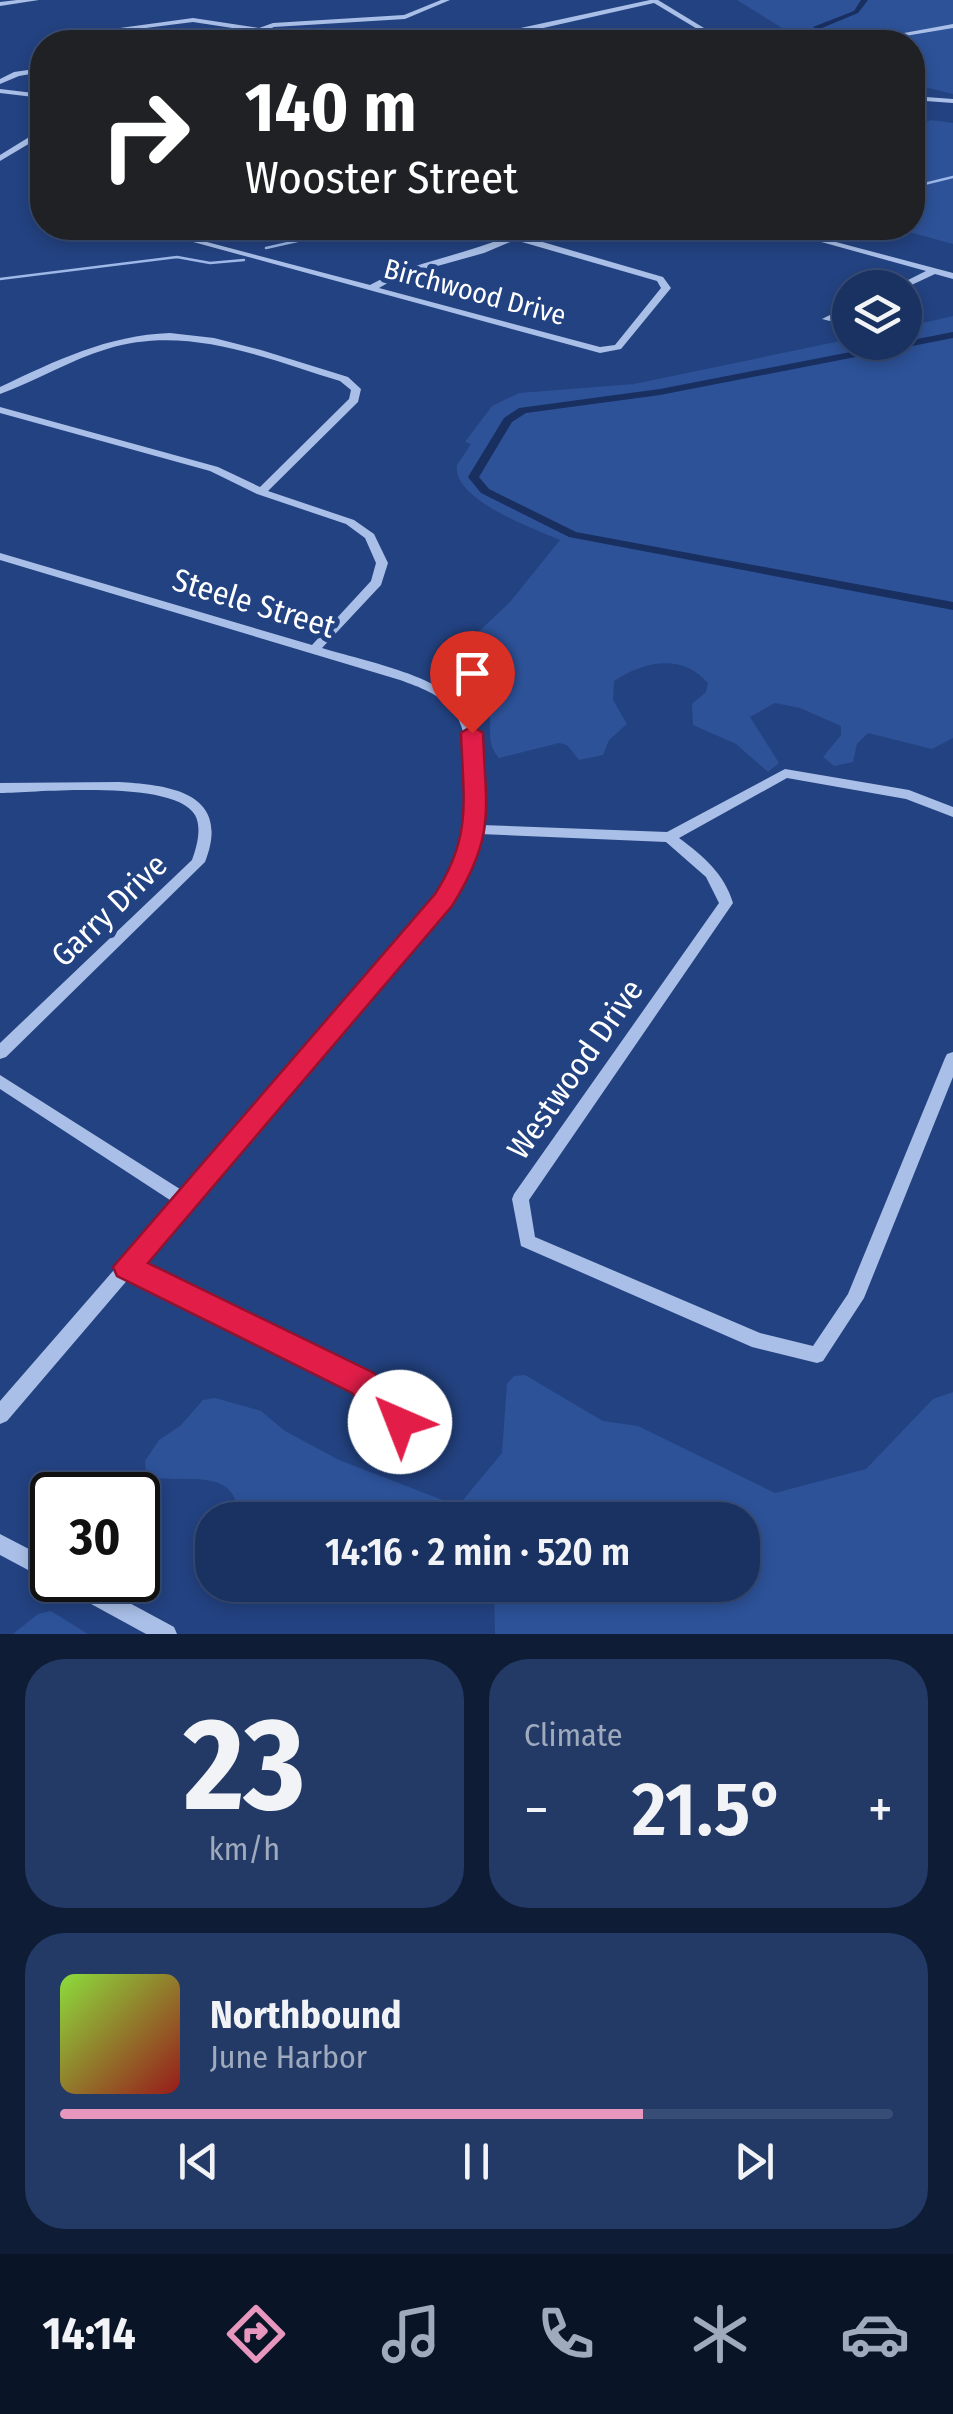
<!DOCTYPE html>
<meta charset="utf-8">
<style>
body{margin:0;font-family:"Fira Sans Condensed",sans-serif;background:#233a67;color:#f1f3f6;height:100vh;display:flex;flex-direction:column;font-size:38px;white-space:nowrap}
*{box-sizing:border-box;margin:0}
p{font-size:32px;color:#9faabd}
.icon{flex:none;width:55px;height:55px;fill:none;stroke:currentColor;stroke-width:2;stroke-linecap:round;stroke-linejoin:round}
.map{position:relative;height:1634px;overflow:hidden}
.side{display:flex;flex-direction:column;gap:25px;padding:25px;background:#0e1c35;flex:1}
.side>*{flex:none}
.top-card{position:absolute;left:30px;top:30px;width:895px;height:210px;border-radius:40px;box-shadow:0 5px 15px #0003,0 0 0 2px #384d76;background:#202124;color:#fff;overflow:hidden}
.fabs{position:absolute;left:832px;top:270px;display:grid;gap:20px}
.fabs a{display:grid;place-items:center;width:90px;height:90px;border-radius:50%;background:#1a3261;box-shadow:0 5px 15px #0003,0 0 0 2px #384d76;font-size:50px}
.speed{position:absolute;left:30px;top:1472px;display:flex;gap:20px;font-size:50px;font-weight:700;text-align:center}
.speed>*{display:grid;place-content:center;width:130px;height:130px;border-radius:50%;background:#1a3261;box-shadow:0 5px 15px #0003,0 0 0 2px #384d76;line-height:1}
.speed .limit{border:5px solid #111;border-radius:15px;background:#fff;color:#111}
.pin{position:absolute;display:grid;place-items:center;width:85px;height:85px;color:#fff;margin:-102px -42px;border-radius:50% 50% 50% 0;rotate:-45deg;box-shadow:0 0 10px #0007}
.pin .icon{rotate:45deg}
.me{position:absolute;width:110px;margin:-55px;rotate:316deg;stroke-linejoin:round;filter:drop-shadow(0 0 8px #0008)}
.turn{display:flex;align-items:center;gap:35px;height:210px;padding:0 50px;font-size:45px}
.turn .icon{width:130px;height:130px;stroke-width:2.5}
.turn b{display:block;font-size:70px;line-height:85px}
.big{font-size:75px;font-weight:600;line-height:1.1}
.side .tile{flex:1;display:flex;flex-direction:column;justify-content:center;gap:15px;min-width:0;padding:0 35px;border-radius:40px;background:#233a67}
.side .dial{align-items:center;gap:0}
.dial b{font-size:130px;line-height:1}
.song{display:flex;align-items:center;gap:30px}
.cover{width:120px;height:120px;border-radius:15px;background:linear-gradient(135deg,hsl(90 70% 55%),hsl(0 70% 35%))}
.played{height:10px;border-radius:5px;background:linear-gradient(90deg,#e797bd 70%,#384d76 70%)}
.keys{display:flex;justify-content:space-around;direction:ltr}
.heat{display:flex;justify-content:space-between;align-items:center;font-size:55px;direction:ltr}
.side .tiles{flex:1;display:grid;gap:25px;grid-template-columns:1fr 1fr}
.tile:last-child{grid-column:span 2}
.trip{position:absolute;left:195px;top:1502px;width:565px;height:100px;border-radius:40px;background:#1a3261;box-shadow:0 5px 15px #0003,0 0 0 2px #384d76;font-weight:600;line-height:100px;text-align:center}
.menu{display:flex;height:160px;justify-content:space-around;align-items:center;background:#0a1427;color:#9faabd}
.menu .icon{width:70px;height:70px}
.menu .active{color:#e797bd}
.menu b{font-size:45px;color:#f1f3f6}
.map>svg:first-child{display:block}
.green{fill:#2d5298}
.lines{fill:none;stroke-linecap:round;stroke-linejoin:round}
.stream{stroke:#9db8e8;stroke-width:2.5}
.canal{fill:#182f60;fill-rule:evenodd}
.minor{fill:#a9bfe7;fill-rule:evenodd}
.route{fill:#e11d48;stroke:#92132f;stroke-width:2.5}
.labels{text-anchor:middle;dominant-baseline:central;stroke-width:10;stroke-linejoin:round;paint-order:stroke}
.far-street-label{font-size:28px;fill:#fff;stroke:#234281}
.street-label{font-size:32px;fill:#fff;stroke:#234281}
</style>
<div class="map">
<svg width="953" height="1634" viewBox="0 0 953 1634">
<rect width="100%" height="100%" fill="#234281"/>
<g class="green">
<polygon points="737,0 953,0 953,94 913,84 912,42 813,42 798,38"/>
<polygon points="931,120 953,123 953,244 894,228 912,228 913,126"/>
<path d="M953,316v422l-21,11 -64,-16 -11,11 -4,18 -19,4 -11,-9 18,-22v-9l-41,-18 -25,-5 -25,14 29,46 -11,9 -32,-28 -43,-19 -1,-21 14,-12 2,-9c-26,-30 -64,-22 -94,-2l-1,19 14,24 -18,16 -6,15 -24,5 -12,-15 -8,-2 -60,15c-12,-14 -8,-23 -9,-39 -2,-27 -34,-39 -56,-45l76,-72 50,-62c-27,-12 -108,-40 -103,-75l14,-21 -6,-2 27,-36 27,-13 115,-9 216,-45v3h55v-15z"/>
<path d="M525,1375l78,46 35,5 137,67 91,-24 67,-70 20,-7v242h-458l-1,-49h248v-65h-503c-1,-52 -44,-38 -84,-42l-9,-6 -1,-11 14,-21 21,-14 23,-26 12,-2 46,13 24,20 54,29 119,46 44,-53 5,-69 7,-8z"/>
<polygon points="51,1611 88,1634 13,1634 38,1614"/>
</g>
<g class="lines">
<g class="stream">
<polyline points="912,187 953,177"/>
<polyline points="266,248 355,228"/>
<polyline points="0,279 177,257 210,263 244,260"/>
</g>
<g class="canal">
<polygon points="861,0 868,0 858,13 822,28 838,42 831,42 813,27 854,11"/>
<polygon points="953,332 953,338 660,395 526,413 512,422 479,477 489,489 576,532 953,602 953,610 569,537 481,493 468,477 504,418 519,408 660,389"/>
</g>
<g class="minor">
<polygon points="17,0 39,0 0,6 0,2"/>
<polygon points="441,0 450,0 405,19 274,27 251,37 251,42 245,42 243,36 252,31 193,22 51,40 47,38 193,18 259,28 273,23 404,15"/>
<polygon points="650,0 658,0 727,42 719,42 654,3 521,33 506,42 498,42 516,29"/>
<polygon points="953,24 953,28 869,42 855,42"/>
<polygon points="42,68 42,72 19,76 0,84 0,79 14,72"/>
<polygon points="0,89 42,94 42,98 0,93"/>
<polygon points="912,96 953,99 953,103 912,100"/>
<polygon points="39,131 42,131 42,136 0,161 0,155"/>
<path d="M142,228h12l216,57c42,-23 91,-29 136,-48l-25,-7 -1,-2c11,0 25,6 33,6 9,-1 15,-6 25,-6l-16,8 141,41 8,11 -50,61 -21,4zM515,240l142,41 4,7 -46,57 -15,2 -221,-59 19,-11 86,-24z"/>
<polygon points="771,228 783,228 953,273 953,279 935,274 905,288 892,288 926,271"/>
<polygon points="850,305 850,312 830,321 822,319"/>
<path d="M170,333l44,5 47,12 87,27 13,12 -3,13 -90,89 86,29 20,14 14,29 -7,22 -59,63c41,13 127,28 148,68 17,31 14,75 11,109l186,7 118,-63 124,21 44,17v10l-47,-18 -119,-21 -108,60c24,18 45,35 54,65l-204,297 6,37 225,96 53,13 35,-52 97,-236 2,-4 6,-2v25l-89,221 -41,63 -6,2 -65,-16 -231,-101 -9,-47 2,-5 205,-291 -13,-26 -40,-35 -186,-8 -7,31 -24,39 -309,361 230,112 38,39 2,6 -2,6 -7,3 -7,-3 -38,-39 -226,-112 -123,144 -7,3v-23l173,-199 -173,-113v-14l183,116 256,-295c7,-10 16,-21 21,-33 12,-31 16,-126 -7,-152 -13,-17 -34,-24 -53,-31l-400,-120v-7l312,92 59,-64 5,-18 -11,-25 -19,-14 -89,-30 -47,-23 -210,-58v-6l218,60 42,20 89,-88 2,-9 -11,-9c-75,-23 -154,-57 -233,-32 -37,11 -71,32 -107,45v-7c55,-26 108,-52 170,-54z"/>
<path d="M119,782c52,3 113,11 86,80l-199,195 -6,2v-16l192,-183c5,-14 10,-32 3,-45 -20,-36 -157,-23 -195,-22v-10z"/>
<polygon points="0,1534 52,1561 52,1580 57,1580 52,1582 45,1579 0,1555"/>
<polygon points="57,1580 87,1580 174,1627 177,1634 146,1634 60,1587"/>
</g>
</g>
<path class="route" d="M472,726l11,7c3,79 13,102 -31,173l-304,357 226,110 42,49 -5,10 -11,5 -10,-5 -38,-39 -235,-117 -4,-9 322,-373c38,-59 28,-95 26,-161z"/>
<g class="labels">
<g class="far-street-label">
<text transform="translate(475 292) rotate(15)">Birchwood Drive</text>
</g>
<g class="street-label">
<text transform="translate(254 603) rotate(17)">Steele Street</text>
<text transform="translate(109 910) rotate(-44)">Garry Drive</text>
<text transform="translate(575 1069) rotate(-55)">Westwood Drive</text>
</g>
</g>
</svg>
<div class="fabs">
<a><svg class="icon" aria-label="layers" viewBox="0 0 24 24"><path d="M12 4l9 5-9 5-9-5zM3 14l9 5 9-5"/></svg></a>
</div>
<div class="speed"><div class="limit">30</div></div>
<div class="pin" style="left:472px;top:733px;background:#d93025"><svg class="icon" aria-label="arrive" viewBox="0 0 24 24"><path d="M6 21V4h12l-3 4 3 4H6"/></svg></div>
<svg class="me" style="left:400px;top:1422px" viewBox="-20 -20 40 40"><circle r="19" fill="#fff"/><path d="M0-13L10 11 0 6-10 11z" fill="#e11d48"/></svg>
<div class="trip">14:16 · 2 min · 520 m</div>
<div class="top-card">
<div class="turn"><svg class="icon" aria-label="right" viewBox="0 0 24 24"><path d="M7 20v-9h11M14 6l5 5-5 5"/></svg><div><b>140 m</b>Wooster Street</div></div>
</div>
</div>
<section class="side">
<div class="tiles">
<div class="tile dial"><b>23</b><p>km/h</p></div>
<div class="tile"><p>Climate</p>
<div class="heat"><a>−</a><b class="big">21.5°</b><a>+</a></div>
</div>
<div class="tile">
<div class="song"><i class="cover"></i><div><b>Northbound</b><p>June Harbor</p></div></div>
<div class="played"></div>
<div class="keys"><svg class="icon" aria-label="previous" viewBox="0 0 24 24"><path d="M18 5L8 12l10 7zM5 5v14"/></svg><svg class="icon" aria-label="pause" viewBox="0 0 24 24"><path d="M8 5v14M16 5v14"/></svg><svg class="icon" aria-label="next" viewBox="0 0 24 24"><path d="M6 5l10 7-10 7zM19 5v14"/></svg></div>
</div>
</div>
</section>
<nav class="menu">
<b>14:14</b>
<svg class="icon active" aria-label="directions" viewBox="0 0 24 24"><path d="M12 3l9 9-9 9-9-9zM9 14v-3h6M13 9l2 2-2 2"/></svg>
<svg class="icon" aria-label="music" viewBox="0 0 24 24"><path d="M9 18V5l10-2v13"/><circle cx="6" cy="18" r="3"/><circle cx="16" cy="16" r="3"/></svg>
<svg class="icon" aria-label="phone" viewBox="0 0 24 24"><path d="M5 4h4l2 5-3 2q2 4 5 5l2-3 5 2v4C11 20 4 13 5 4z"/></svg>
<svg class="icon" aria-label="climate" viewBox="0 0 24 24"><path d="M12 3v18M4 7l16 10M4 17L20 7"/></svg>
<svg class="icon" aria-label="car" viewBox="0 0 24 24"><path d="M5 17H2v-5l4-1 3-4h7l3 4 3 1v5h-3M9 17h6M6 11h13"/><circle cx="7" cy="17" r="2"/><circle cx="17" cy="17" r="2"/></svg>
</nav>
